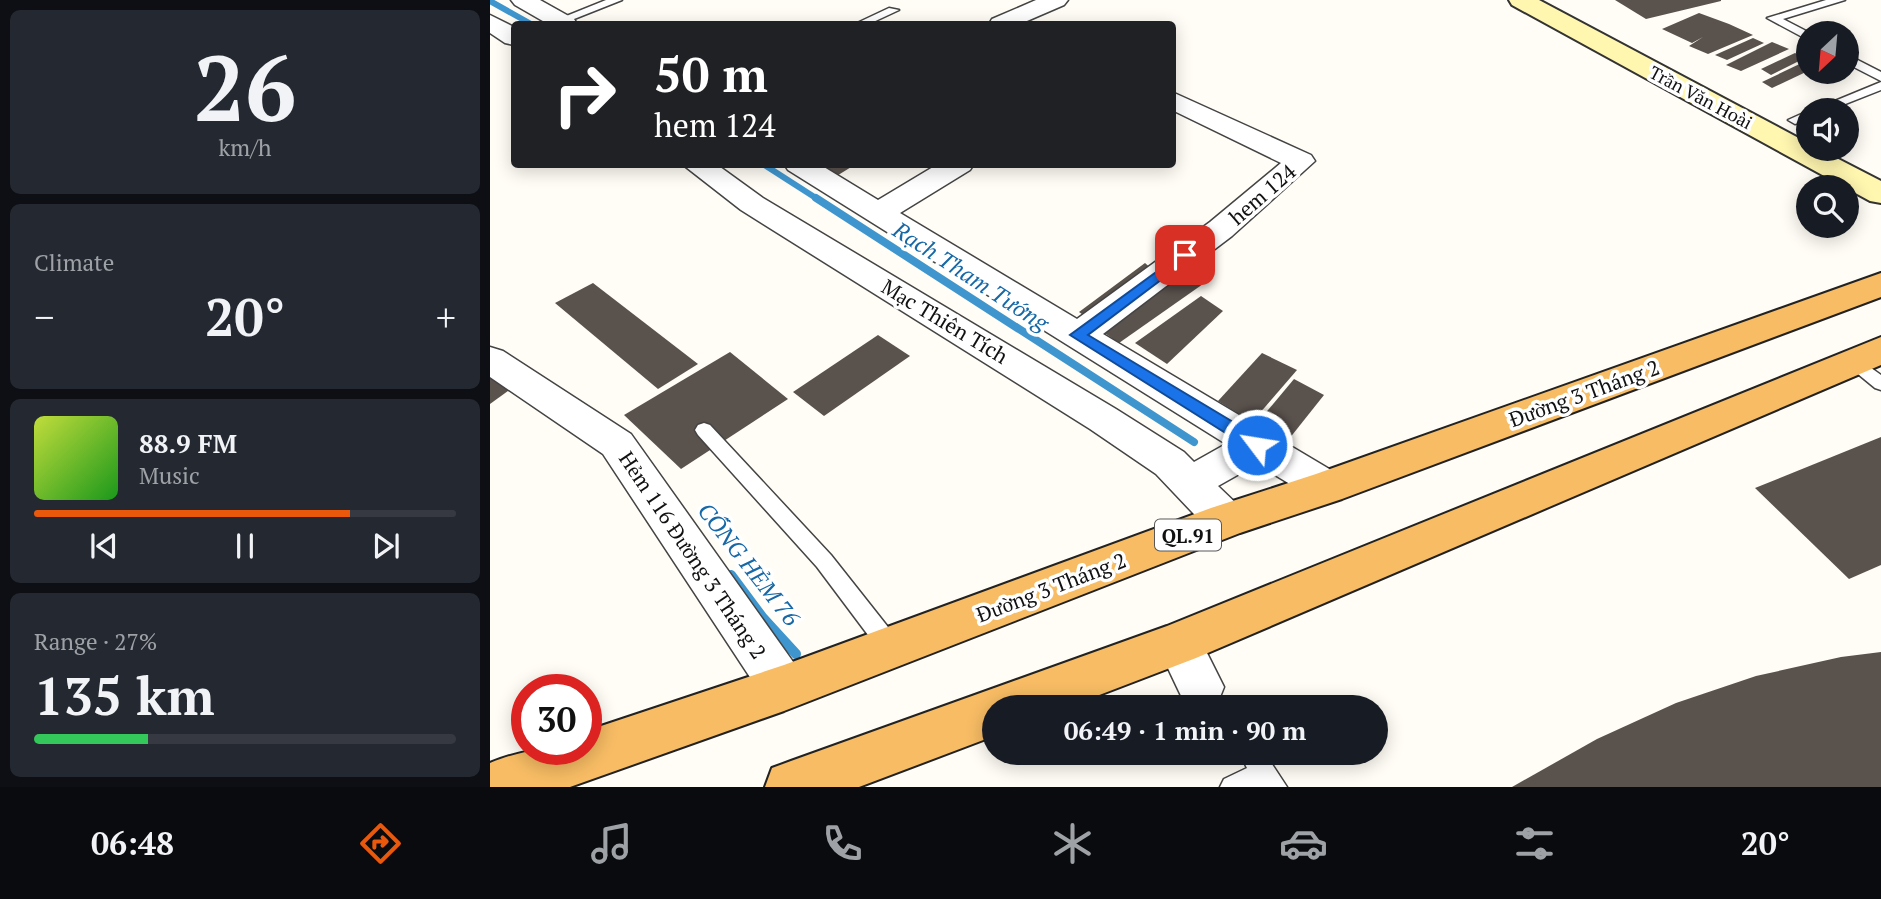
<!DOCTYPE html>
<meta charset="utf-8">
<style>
body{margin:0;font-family:"PT Serif",serif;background:#242831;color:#f1f3f6;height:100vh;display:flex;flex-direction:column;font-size:26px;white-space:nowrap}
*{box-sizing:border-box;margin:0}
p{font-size:23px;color:#9ea1a6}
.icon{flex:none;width:38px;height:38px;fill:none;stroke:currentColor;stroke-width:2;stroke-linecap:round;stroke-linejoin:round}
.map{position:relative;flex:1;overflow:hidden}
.side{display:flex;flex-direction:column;gap:10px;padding:10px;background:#0d0f14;width:490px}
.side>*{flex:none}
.top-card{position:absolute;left:21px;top:21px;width:665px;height:147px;border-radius:7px;box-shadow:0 4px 18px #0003;background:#202124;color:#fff;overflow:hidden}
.needle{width:46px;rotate:206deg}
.fabs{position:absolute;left:1306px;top:21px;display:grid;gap:14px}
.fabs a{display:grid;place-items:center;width:63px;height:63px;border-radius:50%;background:#171b24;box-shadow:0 4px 18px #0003;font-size:35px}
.speed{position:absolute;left:21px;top:674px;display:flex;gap:14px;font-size:35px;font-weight:700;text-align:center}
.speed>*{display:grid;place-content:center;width:91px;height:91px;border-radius:50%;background:#171b24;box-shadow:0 4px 18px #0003;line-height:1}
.speed .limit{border:10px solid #d22;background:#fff;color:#111}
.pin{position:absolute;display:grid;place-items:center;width:60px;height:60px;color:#fff;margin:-30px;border-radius:14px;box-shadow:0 4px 10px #0006}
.me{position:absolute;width:77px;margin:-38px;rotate:301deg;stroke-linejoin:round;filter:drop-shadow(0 0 5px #0008)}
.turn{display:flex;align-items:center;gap:24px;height:147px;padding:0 28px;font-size:32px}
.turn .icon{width:91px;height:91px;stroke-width:2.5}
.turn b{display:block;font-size:49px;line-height:60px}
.big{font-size:52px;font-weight:700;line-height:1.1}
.side .card{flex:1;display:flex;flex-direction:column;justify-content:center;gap:10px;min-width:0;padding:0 24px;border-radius:10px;background:#242831}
.side .dial{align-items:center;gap:0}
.dial b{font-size:91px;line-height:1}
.song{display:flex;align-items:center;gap:21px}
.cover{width:84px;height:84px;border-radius:10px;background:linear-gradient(135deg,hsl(70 70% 55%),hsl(120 70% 35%))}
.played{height:7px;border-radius:4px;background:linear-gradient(90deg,#ea580c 75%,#363941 75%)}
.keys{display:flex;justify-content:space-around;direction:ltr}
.heat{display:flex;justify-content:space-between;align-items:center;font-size:38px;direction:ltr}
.charge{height:10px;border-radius:5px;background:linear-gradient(90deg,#34c759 27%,#363941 0)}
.trip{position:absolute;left:492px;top:695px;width:406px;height:70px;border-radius:35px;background:#171b24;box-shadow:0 4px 18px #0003;font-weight:700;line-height:70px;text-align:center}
.tabs{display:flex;height:112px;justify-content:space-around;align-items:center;background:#090b0e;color:#9ea1a6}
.tabs .icon{width:49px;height:49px}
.tabs .current{color:#ea580c}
.tabs b{font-size:32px;color:#f1f3f6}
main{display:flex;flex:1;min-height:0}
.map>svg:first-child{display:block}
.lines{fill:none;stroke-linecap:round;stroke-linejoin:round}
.stream-far2{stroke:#3f96cf;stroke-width:6}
.stream-far1{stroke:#3f96cf;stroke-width:8}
.stream{stroke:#3f96cf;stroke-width:10}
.building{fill:#5a524d}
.service-casing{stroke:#444;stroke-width:3}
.minor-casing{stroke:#444;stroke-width:3}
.secondary-casing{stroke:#333;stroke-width:4}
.trunk-casing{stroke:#222;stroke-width:4}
.service{fill:#fff;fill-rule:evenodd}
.minor{fill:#fff;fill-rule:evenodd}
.secondary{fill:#fff6b0;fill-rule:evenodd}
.trunk{fill:#f7bc64;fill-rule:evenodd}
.route{fill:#1a73e8;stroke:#114b97;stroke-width:2}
.labels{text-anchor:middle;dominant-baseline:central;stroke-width:7;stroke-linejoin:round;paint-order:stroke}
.far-street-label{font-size:18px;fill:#111;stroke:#fff}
.shield{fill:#fff;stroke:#585858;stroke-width:2}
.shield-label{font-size:19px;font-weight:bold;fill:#111}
.street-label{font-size:21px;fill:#111;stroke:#fff}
.water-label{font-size:23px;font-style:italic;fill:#1768a6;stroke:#fff}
</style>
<main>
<section class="side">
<div class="card dial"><b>26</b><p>km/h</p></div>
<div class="card"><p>Climate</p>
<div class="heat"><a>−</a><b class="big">20°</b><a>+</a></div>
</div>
<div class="card">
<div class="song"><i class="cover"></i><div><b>88.9 FM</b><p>Music</p></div></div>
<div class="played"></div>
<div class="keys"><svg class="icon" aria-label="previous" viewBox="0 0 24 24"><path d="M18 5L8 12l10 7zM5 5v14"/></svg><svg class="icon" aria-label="pause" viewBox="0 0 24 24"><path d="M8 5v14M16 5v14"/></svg><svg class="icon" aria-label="next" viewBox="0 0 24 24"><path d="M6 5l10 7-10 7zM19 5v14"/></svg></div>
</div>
<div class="card"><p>Range · 27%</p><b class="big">135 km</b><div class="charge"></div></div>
</section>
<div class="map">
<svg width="1391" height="787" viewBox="0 0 1391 787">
<rect width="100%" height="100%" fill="#fffdf5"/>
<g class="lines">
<g class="stream-far2">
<polyline points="0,1 41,24"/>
<polyline points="273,164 329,200"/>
</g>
<polyline class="stream-far1" points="326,198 704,442"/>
<polyline class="stream" points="241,575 273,618 306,654"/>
</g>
<g class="building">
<polygon points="1125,0 1231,0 1231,1 1156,19"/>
<polygon points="1209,13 1239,24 1263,35 1218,54 1199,46 1213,37 1202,43 1172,29"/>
<polygon points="1263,38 1274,43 1237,60 1225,55"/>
<polygon points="1282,42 1299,49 1251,71 1236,65"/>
<polygon points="1305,53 1315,58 1281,75 1271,69"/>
<polygon points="1318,60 1318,71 1282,88 1272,82"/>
<polygon points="331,164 366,164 345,177 327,166"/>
<polygon points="655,263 664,271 599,319 589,312"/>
<polygon points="693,272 713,284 629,343 609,329"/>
<polygon points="103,283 208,364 168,389 65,303"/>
<polygon points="711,296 733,311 677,364 645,343"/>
<polygon points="388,335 420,356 334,416 303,392"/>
<polygon points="240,352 298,399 191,469 134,415"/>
<polygon points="772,353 807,370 762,422 728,401"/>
<polygon points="0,373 25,386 0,404"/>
<polygon points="804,379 834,395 799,439 768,422"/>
<polygon points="1391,437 1391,565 1359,579 1265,488"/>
<polygon points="1391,652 1391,787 1022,787 1107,739 1186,703 1266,676 1351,657"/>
</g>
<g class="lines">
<defs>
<g id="service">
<polygon points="116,0 132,0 74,23 64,21"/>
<polygon points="1336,0 1355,0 1293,19 1320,33 1318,40 1277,18"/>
<polygon points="399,8 409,10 379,24 365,24"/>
<polygon points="1356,54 1391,72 1391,81 1356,63"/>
<polygon points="1391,82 1391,90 1340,110 1323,110"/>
<polygon points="1318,111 1318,120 1305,124 1298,120"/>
<polygon points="1363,355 1391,375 1391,390 1385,388 1357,365 1355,361"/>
<polygon points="214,423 220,425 341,555 409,641 412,648 409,655 401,658 393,655 327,567 208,435 205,430 208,425"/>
<polygon points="749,752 774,752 797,787 730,787 734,779 757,768"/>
</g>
<g id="minor">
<polygon points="21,0 50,0 84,19 87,24 58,24 25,5"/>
<polygon points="546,0 578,0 574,5 530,24 499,24 502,19"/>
<polygon points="0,15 24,27 24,45 15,43 0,33"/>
<polygon points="682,92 821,155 825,161 742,236 613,334 851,476 857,487 851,498 837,503 823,498 767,464 728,486 751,508 757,520 751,532 736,537 721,532 666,474 600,429 251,210 192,164 226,164 273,198 626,409 694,452 704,462 736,444 298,170 294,164 329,164 388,200 448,164 484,164 480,170 410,213 587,319 720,222 791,163 682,110"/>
<polygon points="0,347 13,351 141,434 311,673 317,688 311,703 294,710 277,703 113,454 0,377"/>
<polygon points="689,623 705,629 734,687 728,702 715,707 694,702 666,643 673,629"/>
</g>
<polygon id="secondary" points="1019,0 1049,0 1318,143 1318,149 1329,149 1391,181 1391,203 1380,201 1022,5"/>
<g id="trunk">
<path d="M1391,273v24l-539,202 -102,34 -456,178 -214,76h-80v-24c36,-15 58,-14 96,-14v-18l198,-66 427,-157 105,-34z"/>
<polygon points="1391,337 1391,365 706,658 578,707 504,707 504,736 369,787 275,787 282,768 301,761 677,626"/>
</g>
</defs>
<use href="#service" class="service-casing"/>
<use href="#minor" class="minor-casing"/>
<use href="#secondary" class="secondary-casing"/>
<use href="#trunk" class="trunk-casing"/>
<use href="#service" class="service"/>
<use href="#minor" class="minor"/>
<use href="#secondary" class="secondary"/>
<use href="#trunk" class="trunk"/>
</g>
<polygon class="route" points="695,251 700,252 700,258 598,335 773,440 776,445 773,449 761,449 580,335"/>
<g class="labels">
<g class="far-street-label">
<text transform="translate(1211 97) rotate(28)">Trần Văn Hoài</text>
</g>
<rect class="shield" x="665" y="519.5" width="66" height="31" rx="5"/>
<g class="shield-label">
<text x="698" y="535">QL.91</text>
</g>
<g class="street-label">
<text transform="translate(772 194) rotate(-41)">hem 124</text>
<text transform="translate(455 321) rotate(31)">Mạc Thiên Tích</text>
<text transform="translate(1094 393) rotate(-20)">Đường 3 Tháng 2</text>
<text transform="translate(203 555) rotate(56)">Hẻm 116 Đường 3 Tháng 2</text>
<text transform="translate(561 587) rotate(-21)">Đường 3 Tháng 2</text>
</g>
<g class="water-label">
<text transform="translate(481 276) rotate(33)">Rạch Tham Tướng</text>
<text transform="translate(259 564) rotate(52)">CỐNG HẺM 76</text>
</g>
</g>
</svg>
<div class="fabs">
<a><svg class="needle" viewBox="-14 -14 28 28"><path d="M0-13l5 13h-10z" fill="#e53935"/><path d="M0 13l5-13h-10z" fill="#9ea1a6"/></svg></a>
<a><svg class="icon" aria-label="sound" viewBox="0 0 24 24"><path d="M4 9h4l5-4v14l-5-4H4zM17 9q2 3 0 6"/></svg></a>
<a><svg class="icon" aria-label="search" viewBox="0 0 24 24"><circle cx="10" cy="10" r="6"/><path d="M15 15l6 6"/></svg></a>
</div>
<div class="speed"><div class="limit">30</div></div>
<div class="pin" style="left:695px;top:255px;background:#d93025"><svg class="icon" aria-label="arrive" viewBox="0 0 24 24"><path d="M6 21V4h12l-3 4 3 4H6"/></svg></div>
<svg class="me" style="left:767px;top:445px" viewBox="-20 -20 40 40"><circle r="17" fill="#1a73e8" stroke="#fff" stroke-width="3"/><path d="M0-11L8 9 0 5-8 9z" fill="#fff"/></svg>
<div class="trip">06:49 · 1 min · 90 m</div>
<div class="top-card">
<div class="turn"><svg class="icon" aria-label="right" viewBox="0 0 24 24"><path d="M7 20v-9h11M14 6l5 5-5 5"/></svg><div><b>50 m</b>hem 124</div></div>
</div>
</div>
</main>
<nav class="tabs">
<b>06:48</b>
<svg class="icon current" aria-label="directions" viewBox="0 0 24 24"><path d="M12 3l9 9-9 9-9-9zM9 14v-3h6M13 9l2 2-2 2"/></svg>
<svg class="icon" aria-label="music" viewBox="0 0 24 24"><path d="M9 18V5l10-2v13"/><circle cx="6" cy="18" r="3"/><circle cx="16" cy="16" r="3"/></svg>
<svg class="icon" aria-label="phone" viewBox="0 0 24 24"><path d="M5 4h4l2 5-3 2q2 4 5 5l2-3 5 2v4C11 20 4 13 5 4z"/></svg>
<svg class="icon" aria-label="climate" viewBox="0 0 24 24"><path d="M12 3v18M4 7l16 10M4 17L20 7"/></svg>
<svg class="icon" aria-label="car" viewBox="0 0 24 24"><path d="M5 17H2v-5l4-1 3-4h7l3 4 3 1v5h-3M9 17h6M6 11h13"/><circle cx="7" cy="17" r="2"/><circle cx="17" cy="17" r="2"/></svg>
<svg class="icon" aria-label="filters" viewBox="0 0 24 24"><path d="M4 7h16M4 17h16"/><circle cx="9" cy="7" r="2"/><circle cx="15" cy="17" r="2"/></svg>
<b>20°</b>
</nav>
